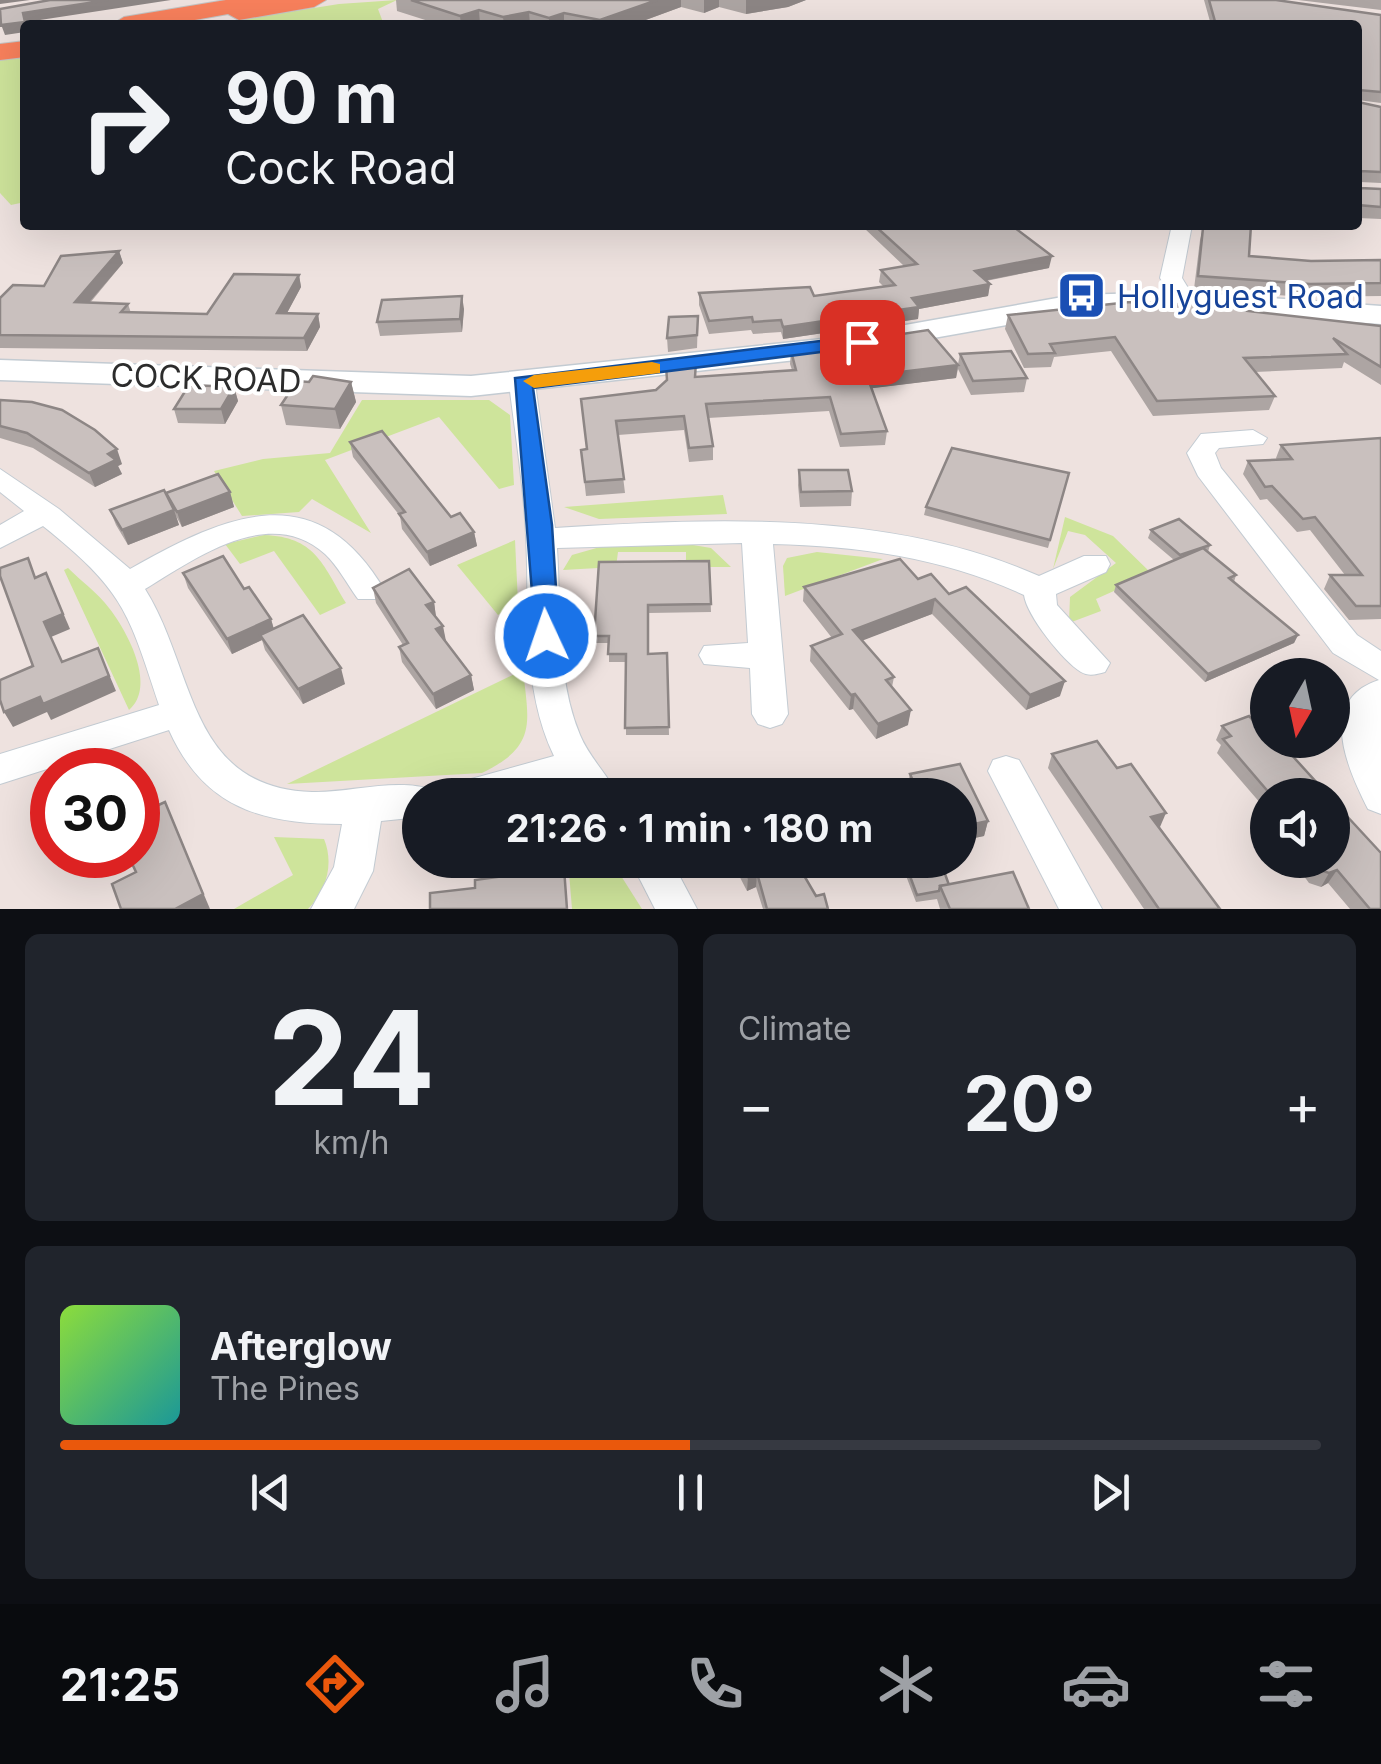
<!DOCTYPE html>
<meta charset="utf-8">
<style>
body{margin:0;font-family:Inter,sans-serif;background:#20242c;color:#f1f3f6;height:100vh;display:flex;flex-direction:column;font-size:38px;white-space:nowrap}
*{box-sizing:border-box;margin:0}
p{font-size:32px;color:#9ea1a6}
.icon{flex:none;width:55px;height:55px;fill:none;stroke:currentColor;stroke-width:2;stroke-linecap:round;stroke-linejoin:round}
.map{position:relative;height:909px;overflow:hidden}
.details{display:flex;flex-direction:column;gap:25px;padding:25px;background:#0d0f14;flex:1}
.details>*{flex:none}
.hud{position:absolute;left:20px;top:20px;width:1342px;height:210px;border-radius:10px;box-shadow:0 10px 40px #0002;background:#171b24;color:#f1f3f6;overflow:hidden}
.needle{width:65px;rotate:189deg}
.buttons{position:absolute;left:1250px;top:658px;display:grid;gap:20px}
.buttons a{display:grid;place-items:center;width:100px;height:100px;border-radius:50%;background:#171b24;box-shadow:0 10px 40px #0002;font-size:50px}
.speed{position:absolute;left:30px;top:748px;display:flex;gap:20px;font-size:50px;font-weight:700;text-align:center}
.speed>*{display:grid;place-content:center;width:130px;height:130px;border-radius:50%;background:#171b24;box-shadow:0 10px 40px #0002;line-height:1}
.speed .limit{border:15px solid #d22;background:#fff;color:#111}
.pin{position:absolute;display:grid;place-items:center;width:85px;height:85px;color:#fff;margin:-42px;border-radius:20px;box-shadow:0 5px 15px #0006}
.me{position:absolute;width:110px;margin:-55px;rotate:357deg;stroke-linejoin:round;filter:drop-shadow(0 0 8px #0008)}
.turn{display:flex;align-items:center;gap:35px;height:210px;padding:0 40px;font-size:45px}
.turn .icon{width:130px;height:130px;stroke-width:2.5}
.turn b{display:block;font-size:70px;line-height:85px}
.big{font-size:75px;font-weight:700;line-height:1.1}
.details .tile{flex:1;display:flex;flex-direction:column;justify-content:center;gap:15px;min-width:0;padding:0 35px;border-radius:15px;background:#20242c}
.details .dial{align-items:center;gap:0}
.dial b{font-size:130px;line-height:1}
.song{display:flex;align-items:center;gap:30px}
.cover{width:120px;height:120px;border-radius:15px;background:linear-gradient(135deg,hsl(90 70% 55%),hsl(180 70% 35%))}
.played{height:10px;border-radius:5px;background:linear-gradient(90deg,#ea580c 50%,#363941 50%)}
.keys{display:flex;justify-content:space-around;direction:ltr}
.heat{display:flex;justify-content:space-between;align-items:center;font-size:55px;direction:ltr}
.details .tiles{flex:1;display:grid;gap:25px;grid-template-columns:1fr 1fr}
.tile:last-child{grid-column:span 2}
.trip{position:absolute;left:402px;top:778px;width:575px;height:100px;border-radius:50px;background:#171b24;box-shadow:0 10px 40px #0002;font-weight:700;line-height:100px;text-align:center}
.dock{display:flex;height:160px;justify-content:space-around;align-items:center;background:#090b0e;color:#9ea1a6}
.dock .icon{width:70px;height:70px}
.dock .current{color:#ea580c}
.dock b{font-size:45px;color:#f1f3f6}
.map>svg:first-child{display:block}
.green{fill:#cee49b}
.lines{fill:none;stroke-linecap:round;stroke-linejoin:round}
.minor-casing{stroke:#c3cbd2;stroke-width:2}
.tertiary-casing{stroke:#c3cbd2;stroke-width:3}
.trunk-casing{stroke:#c4c4c4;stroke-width:2}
.minor{fill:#fff;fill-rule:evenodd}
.tertiary{fill:#fff;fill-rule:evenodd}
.trunk{fill:#f8805c;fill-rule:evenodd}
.wall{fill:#ada5a3}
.shaded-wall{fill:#8d8685}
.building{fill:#c9c0be;stroke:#8d8685;stroke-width:2.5}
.route{fill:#1a73e8;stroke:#114b97;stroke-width:2.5}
.slow{fill:#f59e0b}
.labels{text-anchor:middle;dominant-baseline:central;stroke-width:8;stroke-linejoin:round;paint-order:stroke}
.transit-label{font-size:32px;fill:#164399;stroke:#fff;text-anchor:start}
.street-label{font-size:32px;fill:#2c2c2c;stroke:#fff}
</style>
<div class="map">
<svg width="1381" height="909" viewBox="0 0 1381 909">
<rect width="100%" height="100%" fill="#eee2df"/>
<g class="green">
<polygon points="397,0 378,9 384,25 207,25 339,4"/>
<polygon points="25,55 25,202 11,205 0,193 0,59"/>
<polygon points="362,400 489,400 510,415 514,485 499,489 439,417 325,460 371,533 312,499 299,512 242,516 214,471 263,459 330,453"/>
<polygon points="723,495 727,514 599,519 564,507"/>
<polygon points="1065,517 1113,536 1152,574 1096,599 1101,611 1069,623 1070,597 1116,563 1085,535 1068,531 1053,569"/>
<path d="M264,535c51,2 58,28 82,68l-26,12 -46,-64 -34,13 -15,-20z"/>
<polygon points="515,540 518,603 498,615 457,565"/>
<polygon points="693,545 711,548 731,567 686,567 686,552 618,552 616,567 563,570 572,555 600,547"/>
<polygon points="817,552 883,559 785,596 783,566 787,558"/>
<path d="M68,568c13,13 30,25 41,40 19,24 48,79 20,102l-65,-140z"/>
<path d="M523,670c6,54 14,76 -41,103l-195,11z"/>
<path d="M274,837l50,2c10,24 3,51 -16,70h-74l59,-34z"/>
<polygon points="568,860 611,860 642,909 572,909"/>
</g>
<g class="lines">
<defs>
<g id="minor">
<polygon points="1172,225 1192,225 1182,278 1196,301 1185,308 1177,306 1160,278"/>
<path d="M522,375l13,8 20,145c160,-10 335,-18 484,48l45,-20h22l4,8 -4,8 -50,22 1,11 53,58 -5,9c-8,2 -16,5 -24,0 -18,-11 -54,-56 -57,-77 -80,-37 -164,-49 -251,-51l15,170 -6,10 -12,4 -12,-4 -6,-10 -2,-46 -46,-4 -5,-9 5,-9 44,-3 -6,-100 -185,5c4,62 -1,129 23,187 9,22 27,39 38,60h-40l-9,-13 -46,13h-76l6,-11 101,-28c-33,-69 -24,-145 -28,-220 -2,-51 -11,-102 -17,-153z"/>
<path d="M1253,430l14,8 -4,6 -44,4 -4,5 6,15 136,167 24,16v163l-13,-5c-20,-39 -52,-109 11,-129l-46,-27 -135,-177 -11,-23 14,-19z"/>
<path d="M0,469l59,40 71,60c97,-55 186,-95 255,22l-5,8h-22c-11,-15 -20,-33 -33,-45 -55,-50 -129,4 -180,35 51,81 42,199 167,203 37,1 86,-15 121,-2l3,5h-16v22l-39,4 -8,50 -19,38h-43l23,-42 8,-43c-80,0 -138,-16 -173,-94l-169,54v-30l159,-49c-31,-95 -36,-115 -116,-179l-43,22v-23l24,-14 -24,-19z"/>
<polygon points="1006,756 1019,760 1102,909 1059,909 988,771 993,760"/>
<polygon points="630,860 671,860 697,909 655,909"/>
</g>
<polygon id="tertiary" points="1185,292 1381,306 1381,324 1185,310 1074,313 832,356 471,396 0,380 0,360 471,376 832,338 1074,295"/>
<g id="trunk">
<polygon points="226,0 326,0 314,7 239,20 228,14 167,25 111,25 124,17"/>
<polygon points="25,41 25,57 0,60 0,44"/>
</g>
</defs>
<use href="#minor" class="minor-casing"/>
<use href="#tertiary" class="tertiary-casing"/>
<use href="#trunk" class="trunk-casing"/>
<use href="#minor" class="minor"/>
<use href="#tertiary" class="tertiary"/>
<use href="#trunk" class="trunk"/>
</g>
<g class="wall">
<polygon points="396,0 806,0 788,7 746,14 719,7 704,13 681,7 632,25 441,25 397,11"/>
<polygon points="1204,0 1276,0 1381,15 1381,103 1358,100 1358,102 1381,107 1381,183 1360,182 1360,188 1381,189 1381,219 1358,218 1358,25 1211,25"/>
<polygon points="1298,0 1381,0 1381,10"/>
<polygon points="864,225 1011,225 1049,268 986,281 990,284 988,296 919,309 918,319 783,339 781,332 753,334 751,330 709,334 699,305 699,293 814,296 883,286 879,282 881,270 904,266 864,228"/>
<polygon points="1213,225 1251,225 1249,256 1311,261 1381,260 1381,296 1305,297 1194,289 1200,240 1203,228 1212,227"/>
<polygon points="119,251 123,263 90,303 128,304 131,313 207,314 299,275 301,287 287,313 318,314 320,327 307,351 0,348 0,298 44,286"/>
<polygon points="464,309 462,332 380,336 377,322"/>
<polygon points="1239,310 1381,326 1381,385 1344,362 1342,368 1255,372 1275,396 1269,410 1153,416 1111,351 1054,357 1051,367 1024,368 1005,329 1008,315"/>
<polygon points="698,316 697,348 668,352 667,338"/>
<polygon points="791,351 958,364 960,354 1027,378 1024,392 971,395 958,369 956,378 872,388 887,431 885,445 840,447 829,411 708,418 713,446 713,460 689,462 684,430 618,435 625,493 586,496 581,450 587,450 581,399 656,390 666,381 792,370 790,364"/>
<polygon points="351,382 356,402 340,429 286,425 281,405"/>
<polygon points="234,387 238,401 225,424 178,423 174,409"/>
<polygon points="0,400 122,464 118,466 122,474 95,487 33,448 0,438"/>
<polygon points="1381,438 1381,619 1349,620 1324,589 1330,575 1345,575 1310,530 1297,532 1267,499 1260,500 1243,474 1248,461 1277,460 1276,458 1281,445"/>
<polygon points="350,442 451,517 474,532 477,546 430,566 402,529 400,516 353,457"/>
<polygon points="799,470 852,491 851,506 800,507 798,485"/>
<polygon points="1069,473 1048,548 924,515 926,507"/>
<polygon points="230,492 234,507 182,527 176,516 179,525 128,545 116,525 110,510"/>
<polygon points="1151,530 1210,545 1208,552 1236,575 1234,582 1298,635 1294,643 1205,682 1114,592 1116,585 1174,560 1148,538"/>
<polygon points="709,561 711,612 648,613 648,654 667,653 669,735 626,735 626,662 609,662 609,643 595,643 594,636"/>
<polygon points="183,573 244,589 271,619 274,629 345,684 303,704 265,650 262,640 232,654 188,588"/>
<polygon points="918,579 949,594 1060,696 1026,710 932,614 862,640 894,677 892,687 908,725 876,739 853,709 849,710 810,661 811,646 832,638 803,601 804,587"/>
<polygon points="373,588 434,602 436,617 446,642 471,675 474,690 436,709 402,662 399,647 403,645 376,603"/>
<polygon points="1222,726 1328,795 1268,795 1268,812 1217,753 1221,745 1216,740"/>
<polygon points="1052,754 1160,827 1220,909 1144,909 1048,768"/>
<polygon points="960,764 988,821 984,836 960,841 960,795 910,795 907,789 910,774"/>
<polygon points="731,860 800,860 799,868 816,896 828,909 763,909 756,887 747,891"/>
<polygon points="900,860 940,860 949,885 1029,909 940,909 937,899 916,902"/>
<polygon points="1307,860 1332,860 1381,909 1350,909 1328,883 1321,887 1309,883 1301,872"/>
</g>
<g class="shaded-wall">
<polygon points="0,0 30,0 0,4"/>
<polygon points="108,0 171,0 27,22 25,32 5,35 2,27 0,27 0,16"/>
<polygon points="657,0 681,0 681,7 632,25 600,25 600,20"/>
<polygon points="704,0 719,0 719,7 704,13"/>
<polygon points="746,0 806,0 788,7 746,14"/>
<polygon points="479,10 480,25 461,25 460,16"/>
<polygon points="529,12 530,25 504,25 503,17"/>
<polygon points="564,13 564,25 549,25 549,18"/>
<polygon points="119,251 123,263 79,314 75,302"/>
<polygon points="1052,256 1049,268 973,283 975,271"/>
<polygon points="299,275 301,287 280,326 277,313"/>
<polygon points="990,284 988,296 919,309 918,319 783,339 783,327 912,298"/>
<polygon points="462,296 464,309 462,332 460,319"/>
<polygon points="318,314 320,327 307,351 304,338"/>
<polygon points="958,365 956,378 866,389 867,376"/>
<polygon points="351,382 356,402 340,429 335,409"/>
<polygon points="234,387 238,401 225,424 221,409"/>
<polygon points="117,449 122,464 118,466 122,474 95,487 89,473 108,454"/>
<polygon points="230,492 234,507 182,527 177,512"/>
<polygon points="174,510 179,525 128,545 122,530"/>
<polygon points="474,532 477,546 430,566 427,552"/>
<polygon points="46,573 70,629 51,637 44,622"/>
<polygon points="935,599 932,614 851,645 853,630"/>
<polygon points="434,602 436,617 426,605"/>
<polygon points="271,619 275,634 260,635 262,640 232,654 227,639"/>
<polygon points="443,626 446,641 436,629"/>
<polygon points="1298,635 1294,643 1205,682 1208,674"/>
<polygon points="98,648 116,691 51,720 47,712 13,727 4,712"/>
<polygon points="341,668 345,684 303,704 298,689"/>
<polygon points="471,675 474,690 436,709 433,694"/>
<polygon points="1065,681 1060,696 1026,710 1030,695"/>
<polygon points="855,694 853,709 849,710 851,695"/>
<polygon points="911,710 908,725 876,739 878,724"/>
<polygon points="165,802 210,909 175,909"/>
<polygon points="1166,813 1160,827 1146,831 1151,817"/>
<polygon points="988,821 984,836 960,841 960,827"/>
<polygon points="1337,870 1328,883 1321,887 1329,873"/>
<polygon points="757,873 756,887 747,891 748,877"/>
</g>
<g class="building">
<polygon points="50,0 108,0 23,13 25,22 1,25 0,9"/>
<polygon points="411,0 657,0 600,20 564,13 549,18 529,12 503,17 479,10 460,16"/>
<polygon points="1209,0 1276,0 1381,15 1381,92 1359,90 1358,102 1381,107 1381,172 1360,171 1360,188 1381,189 1381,207 1358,205 1358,25 1216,25"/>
<polygon points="874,225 1011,225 1052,256 975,271 990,284 912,298 919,307 783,327 781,320 753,322 752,317 709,321 699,293 810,287 814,296 895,285 881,270 917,264"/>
<polygon points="1214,225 1251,225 1249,256 1311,261 1381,260 1381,283 1310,284 1198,276 1203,228 1214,227"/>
<polygon points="119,251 75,302 128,304 121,312 207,314 234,274 299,275 277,313 318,314 304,338 0,335 0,298 13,285 44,286 61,256"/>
<polygon points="462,296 460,319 377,322 382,300"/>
<polygon points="1130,302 1240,304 1239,310 1381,326 1381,367 1333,338 1347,354 1244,358 1275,396 1157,401 1115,337 1050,344 1055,353 1028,354 1008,315"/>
<polygon points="698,316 697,335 667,338 669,317"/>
<polygon points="928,330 958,365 867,376 887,431 841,434 830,397 706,404 713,446 689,448 684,416 616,421 624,479 585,482 581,450 587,449 581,399 656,390 667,380 666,365 696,362 695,377 796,370 791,351"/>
<polygon points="1011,351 1027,378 973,381 960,354"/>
<polygon points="313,376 351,382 335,409 281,405 297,381 309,382"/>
<polygon points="189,385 234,387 221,409 174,409"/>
<polygon points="0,400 32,402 62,410 95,430 117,449 108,454 116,460 89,473 27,433 0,426"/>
<polygon points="382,431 451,517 460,513 474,532 427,552 399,514 405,512 350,442"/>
<polygon points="1381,438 1381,606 1356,606 1330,575 1362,575 1315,517 1303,519 1272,486 1265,487 1248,461 1292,459 1281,445"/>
<polygon points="952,448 1069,473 1050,540 926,507"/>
<polygon points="799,470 848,470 852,491 801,492"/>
<polygon points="218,474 230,492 177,512 166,493"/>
<polygon points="164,490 174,510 122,530 110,510"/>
<polygon points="1179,519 1210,545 1180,555 1151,530"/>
<polygon points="1203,548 1236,575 1229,578 1298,635 1208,674 1116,585"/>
<polygon points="223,556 244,589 249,587 271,619 227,639 183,573"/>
<polygon points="28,558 35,578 46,573 63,614 44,622 62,662 98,648 109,676 43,704 40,697 4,712 0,700 0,680 33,666 0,576 0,568"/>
<polygon points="900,559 918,579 931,574 949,594 966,587 1065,681 1030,695 935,599 853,630 894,677 886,680 911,710 878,724 855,694 851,695 811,646 842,634 804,587"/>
<polygon points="709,561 711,604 648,605 648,654 667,653 669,727 625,728 626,654 608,654 609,636 594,636 599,562"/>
<polygon points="409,569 434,602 426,605 443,626 436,629 471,675 433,694 399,647 408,643 373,588"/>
<polygon points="303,615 341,668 298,689 260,635"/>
<polygon points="1249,716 1258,726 1264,724 1268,728 1268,740 1278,740 1328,795 1271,795 1223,739 1231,736 1222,726"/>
<polygon points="1097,741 1117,768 1131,764 1166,813 1151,817 1220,909 1159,909 1052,754"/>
<polygon points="960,764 988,821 960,827 960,795 919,795 910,774"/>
<polygon points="139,779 152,808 165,802 203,894 175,909 121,909 112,884 136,872 128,855 138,855 138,780"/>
<polygon points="759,784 765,795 728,795"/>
<polygon points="1332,800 1381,853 1381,909 1370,909 1337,870 1329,873 1317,869 1310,860 1332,860"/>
<polygon points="739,860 795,860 816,896 824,894 828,909 767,909 757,873 748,877"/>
<polygon points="904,860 940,860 949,885 940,886 939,891 917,895"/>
<polygon points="564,868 567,909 430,909 430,893 475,888 475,880"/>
<polygon points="1013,872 1029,909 950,909 940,886"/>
</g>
<polygon class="route" points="862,336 869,338 869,346 533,388 552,525 559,636 555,643 536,643 515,378"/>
<polygon class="slow" points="652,362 660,364 660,373 534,388 523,381 534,375"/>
<defs>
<symbol id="bus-square" viewBox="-11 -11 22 22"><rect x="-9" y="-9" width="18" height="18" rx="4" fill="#1a4fb4" stroke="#fff"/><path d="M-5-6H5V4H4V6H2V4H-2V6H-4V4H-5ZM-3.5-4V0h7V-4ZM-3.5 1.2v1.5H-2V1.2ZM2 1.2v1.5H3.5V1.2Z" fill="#fff"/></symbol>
</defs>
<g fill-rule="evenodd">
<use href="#bus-square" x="1054" y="268" width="55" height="55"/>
</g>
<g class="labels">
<g class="transit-label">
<text x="1117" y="296">Hollyguest Road</text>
</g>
<g class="street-label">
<text transform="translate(206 378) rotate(2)">COCK ROAD</text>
</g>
</g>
</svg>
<div class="buttons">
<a><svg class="needle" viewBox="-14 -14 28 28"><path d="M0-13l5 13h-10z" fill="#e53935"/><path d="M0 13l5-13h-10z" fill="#9ea1a6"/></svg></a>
<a><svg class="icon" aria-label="sound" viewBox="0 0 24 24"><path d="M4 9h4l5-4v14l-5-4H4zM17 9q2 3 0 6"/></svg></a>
</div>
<div class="speed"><div class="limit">30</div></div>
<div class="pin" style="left:862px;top:342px;background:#d93025"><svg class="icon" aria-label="arrive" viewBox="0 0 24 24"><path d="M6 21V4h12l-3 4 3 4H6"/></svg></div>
<svg class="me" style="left:546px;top:636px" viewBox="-20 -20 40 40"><circle r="17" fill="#1a73e8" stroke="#fff" stroke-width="3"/><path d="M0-11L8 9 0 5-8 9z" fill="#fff"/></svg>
<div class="trip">21:26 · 1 min · 180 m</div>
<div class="hud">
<div class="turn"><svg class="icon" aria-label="right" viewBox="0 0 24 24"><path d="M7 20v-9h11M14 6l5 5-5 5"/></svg><div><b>90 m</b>Cock Road</div></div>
</div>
</div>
<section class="details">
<div class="tiles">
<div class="tile dial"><b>24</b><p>km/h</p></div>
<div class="tile"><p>Climate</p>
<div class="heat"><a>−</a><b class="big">20°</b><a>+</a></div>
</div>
<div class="tile">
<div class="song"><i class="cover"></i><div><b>Afterglow</b><p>The Pines</p></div></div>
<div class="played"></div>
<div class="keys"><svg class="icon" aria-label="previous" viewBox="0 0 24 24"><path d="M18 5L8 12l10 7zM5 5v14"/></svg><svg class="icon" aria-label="pause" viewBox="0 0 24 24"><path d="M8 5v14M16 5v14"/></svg><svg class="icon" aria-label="next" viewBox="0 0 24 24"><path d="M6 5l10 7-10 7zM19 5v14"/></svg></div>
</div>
</div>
</section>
<nav class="dock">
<b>21:25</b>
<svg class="icon current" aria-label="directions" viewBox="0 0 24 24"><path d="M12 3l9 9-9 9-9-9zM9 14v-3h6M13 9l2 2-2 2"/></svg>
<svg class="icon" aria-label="music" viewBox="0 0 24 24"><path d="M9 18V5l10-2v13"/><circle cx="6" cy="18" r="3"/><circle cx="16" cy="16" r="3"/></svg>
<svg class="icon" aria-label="phone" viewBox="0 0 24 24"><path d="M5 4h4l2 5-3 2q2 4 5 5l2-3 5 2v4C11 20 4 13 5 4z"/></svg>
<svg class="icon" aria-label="climate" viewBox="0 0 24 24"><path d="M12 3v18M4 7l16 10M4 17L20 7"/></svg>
<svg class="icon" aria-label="car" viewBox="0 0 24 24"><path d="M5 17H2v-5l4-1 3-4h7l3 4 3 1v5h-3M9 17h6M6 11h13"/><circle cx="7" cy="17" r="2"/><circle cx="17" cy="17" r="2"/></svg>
<svg class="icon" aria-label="filters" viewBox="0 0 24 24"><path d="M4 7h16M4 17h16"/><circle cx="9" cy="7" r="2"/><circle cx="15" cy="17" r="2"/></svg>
</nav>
